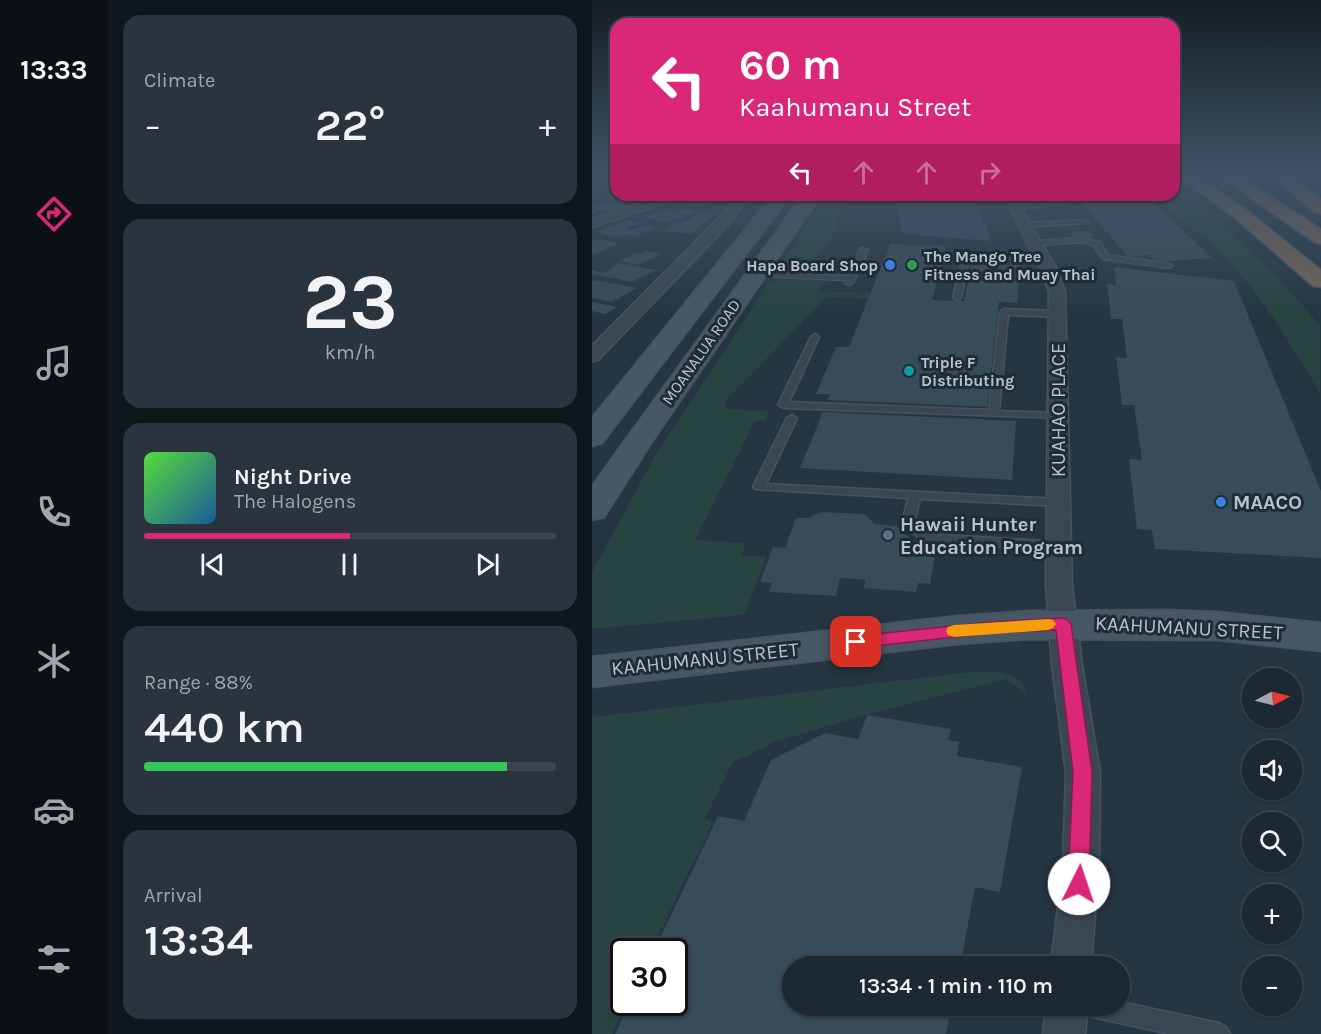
<!DOCTYPE html>
<meta charset="utf-8">
<style>
body{margin:0;font-family:Karla,sans-serif;background:#29343e;color:#f1f3f6;height:100vh;display:flex;flex-direction:column;font-size:22px;white-space:nowrap}
*{box-sizing:border-box;margin:0}
p{font-size:20px;color:#a0a6ac}
.icon{flex:none;width:33px;height:33px;fill:none;stroke:currentColor;stroke-width:2;stroke-linecap:round;stroke-linejoin:round}
.map{position:relative;flex:1;overflow:hidden}
.sheet{display:flex;flex-direction:column;gap:15px;padding:15px;background:#0f161c;width:484px}
.sheet>*{flex:none}
.banner{position:absolute;left:18px;top:18px;width:570px;height:183px;border-radius:18px;box-shadow:0 2px 4px #0004,0 0 0 2px #3a444d;background:#db2777;color:#fff;overflow:hidden}
.needle{width:39px;rotate:83deg}
.controls{position:absolute;left:650px;top:668px;display:grid;gap:12px}
.controls a{display:grid;place-items:center;width:60px;height:60px;border-radius:50%;background:#1c2832;box-shadow:0 2px 4px #0004,0 0 0 2px #3a444d;font-size:30px}
.speed{position:absolute;left:18px;top:938px;display:flex;gap:12px;font-size:30px;font-weight:700;text-align:center}
.speed>*{display:grid;place-content:center;width:78px;height:78px;border-radius:50%;background:#1c2832;box-shadow:0 2px 4px #0004,0 0 0 2px #3a444d;line-height:1}
.speed .limit{border:3px solid #111;border-radius:9px;background:#fff;color:#111}
.pin{position:absolute;display:grid;place-items:center;width:51px;height:51px;color:#fff;margin:-26px;border-radius:12px;box-shadow:0 3px 9px #0006}
.me{position:absolute;width:66px;margin:-33px;rotate:4deg;stroke-linejoin:round;filter:drop-shadow(0 0 4px #0008)}
.turn{display:flex;align-items:center;gap:21px;height:126px;padding:0 30px;font-size:27px}
.turn .icon{width:78px;height:78px;stroke-width:2.5}
.turn b{display:block;font-size:42px;line-height:51px}
.lanes{display:flex;align-items:center;height:57px;padding:0 30px;background:#0003;justify-content:center;gap:30px;direction:ltr}
.lanes .off{opacity:.35}
.big{font-size:45px;font-weight:600;line-height:1.1}
.sheet .widget{flex:1;display:flex;flex-direction:column;justify-content:center;gap:9px;min-width:0;padding:0 21px;border-radius:18px;background:#29343e}
.sheet .dial{align-items:center;gap:0}
.dial b{font-size:78px;line-height:1}
.song{display:flex;align-items:center;gap:18px}
.cover{width:72px;height:72px;border-radius:9px;background:linear-gradient(135deg,hsl(110 70% 55%),hsl(210 70% 35%))}
.played{height:6px;border-radius:3px;background:linear-gradient(90deg,#db2777 50%,#3a444d 50%)}
.keys{display:flex;justify-content:space-around;direction:ltr}
.heat{display:flex;justify-content:space-between;align-items:center;font-size:33px;direction:ltr}
.charge{height:9px;border-radius:4px;background:linear-gradient(90deg,#34c759 88%,#3a444d 0)}
.trip{position:absolute;left:190px;top:956px;width:348px;height:60px;border-radius:30px;background:#1c2832;box-shadow:0 2px 4px #0004,0 0 0 2px #3a444d;font-weight:600;line-height:60px;text-align:center}
main{display:flex;flex:1;min-height:0}
.tabs{display:flex;flex-direction:column;width:108px;justify-content:space-around;align-items:center;background:#0b1014;color:#a0a6ac}
.tabs .icon{width:42px;height:42px}
.tabs .current{color:#db2777}
.tabs b{font-size:27px;color:#f1f3f6}
.map>svg:first-child{display:block}
.green{fill:#274342}
.building{fill:#374b58}
.lines{fill:none;stroke-linecap:round;stroke-linejoin:round}
.lane-casing{stroke:#46535e;stroke-width:3}
.street-casing{stroke:#46535e;stroke-width:3}
.secondary-casing{stroke:#46535e;stroke-width:3}
.highway-casing{stroke:#44525c;stroke-width:3}
.lane{fill:#3a4752;fill-rule:evenodd}
.street{fill:#3a4752;fill-rule:evenodd}
.secondary{fill:#485765;fill-rule:evenodd}
.highway{fill:#786657;fill-rule:evenodd}
.route{fill:#db2777;stroke:#8e194d;stroke-width:1.5}
.slow{fill:#f59e0b}
.shop-dot{fill:#3f7fe0;stroke:#1e2c37;stroke-width:2}
.leisure-dot{fill:#2e9e5b;stroke:#1e2c37;stroke-width:2}
.culture-dot{fill:#0f9aa8;stroke:#1e2c37;stroke-width:2}
.service-dot{fill:#5c6f8a;stroke:#1e2c37;stroke-width:2}
.labels{text-anchor:middle;dominant-baseline:central;stroke-width:6;stroke-linejoin:round;paint-order:stroke}
.far-poi-label{font-size:16px;font-weight:bold;fill:#b7c2cc;stroke:#1e2c37;text-anchor:start}
.far-street-label{font-size:16px;fill:#b7c2cc;stroke:#1e2c37}
.street-label{font-size:20px;fill:#b7c2cc;stroke:#1e2c37}
.poi-label{font-size:20px;font-weight:bold;fill:#b7c2cc;stroke:#1e2c37;text-anchor:start}
</style>
<main>
<nav class="tabs">
<b>13:33</b>
<svg class="icon current" aria-label="directions" viewBox="0 0 24 24"><path d="M12 3l9 9-9 9-9-9zM9 14v-3h6M13 9l2 2-2 2"/></svg>
<svg class="icon" aria-label="music" viewBox="0 0 24 24"><path d="M9 18V5l10-2v13"/><circle cx="6" cy="18" r="3"/><circle cx="16" cy="16" r="3"/></svg>
<svg class="icon" aria-label="phone" viewBox="0 0 24 24"><path d="M5 4h4l2 5-3 2q2 4 5 5l2-3 5 2v4C11 20 4 13 5 4z"/></svg>
<svg class="icon" aria-label="climate" viewBox="0 0 24 24"><path d="M12 3v18M4 7l16 10M4 17L20 7"/></svg>
<svg class="icon" aria-label="car" viewBox="0 0 24 24"><path d="M5 17H2v-5l4-1 3-4h7l3 4 3 1v5h-3M9 17h6M6 11h13"/><circle cx="7" cy="17" r="2"/><circle cx="17" cy="17" r="2"/></svg>
<svg class="icon" aria-label="filters" viewBox="0 0 24 24"><path d="M4 7h16M4 17h16"/><circle cx="9" cy="7" r="2"/><circle cx="15" cy="17" r="2"/></svg>
</nav>
<section class="sheet">
<div class="widget"><p>Climate</p>
<div class="heat"><a>−</a><b class="big">22°</b><a>+</a></div>
</div>
<div class="widget dial"><b>23</b><p>km/h</p></div>
<div class="widget">
<div class="song"><i class="cover"></i><div><b>Night Drive</b><p>The Halogens</p></div></div>
<div class="played"></div>
<div class="keys"><svg class="icon" aria-label="previous" viewBox="0 0 24 24"><path d="M18 5L8 12l10 7zM5 5v14"/></svg><svg class="icon" aria-label="pause" viewBox="0 0 24 24"><path d="M8 5v14M16 5v14"/></svg><svg class="icon" aria-label="next" viewBox="0 0 24 24"><path d="M6 5l10 7-10 7zM19 5v14"/></svg></div>
</div>
<div class="widget"><p>Range · 88%</p><b class="big">440 km</b><div class="charge"></div></div>
<div class="widget"><p>Arrival</p><b class="big">13:34</b></div>
</section>
<div class="map">
<svg width="729" height="1034" viewBox="0 0 729 1034">
<rect width="100%" height="100%" fill="#253642"/>
<g class="green">
<polygon points="696,173 728,173 728,200"/>
<path d="M582,188c55,39 103,86 146,138v67c-25,-42 -55,-93 -89,-129 -24,-25 -53,-48 -81,-69h24z"/>
<polygon points="234,195 261,195 244,221 245,230 214,272 198,271 189,267 189,264"/>
<polygon points="191,280 231,281 226,291 278,293 276,298 235,297 133,401 135,409 177,411 172,421 163,421 103,540 154,543 149,555 175,557 152,615 0,629 0,572 63,456 176,284"/>
<path d="M379,672c22,0 52,-3 56,24l-20,-17 -142,36 -90,27 -43,21 -27,56 8,3 -62,129h-27v51h3l-15,32h-20v-317z"/>
</g>
<g class="building">
<polygon points="26,195 48,195 57,197 33,204 14,197"/>
<polygon points="111,195 126,195 123,196 130,198 106,207 85,204"/>
<polygon points="303,195 381,196 400,241 311,234"/>
<polygon points="514,195 554,195 620,258 563,262 557,255 536,257 485,197"/>
<polygon points="20,201 36,206 19,212 7,211 0,213 0,207"/>
<polygon points="94,209 104,212 74,223 52,216 75,210 84,212"/>
<polygon points="112,211 124,212 100,234 72,231 82,223 87,224"/>
<polygon points="36,220 47,224 33,228 39,230 55,225 65,228 43,236 33,235 24,238 5,232"/>
<polygon points="496,231 501,237 482,238 478,232"/>
<polygon points="11,239 26,244 0,255 0,241"/>
<polygon points="298,244 354,246 340,300 372,301 380,263 428,265 425,303 407,302 395,407 236,400 238,394 224,394 244,347 257,347"/>
<polygon points="54,251 70,254 46,265 28,261 44,253 50,254"/>
<polygon points="26,263 40,265 64,270 40,282 0,274 0,270 12,273"/>
<polygon points="522,267 642,281 729,491 729,558 563,549 560,530 545,529 537,459 550,460 542,405 530,405 524,357 535,358 530,319 519,319 515,284 524,285"/>
<polygon points="2,280 9,281 45,288 20,302 0,298 0,281"/>
<polygon points="0,302 25,307 13,314 0,311"/>
<polygon points="231,412 424,421 420,480 208,468"/>
<polygon points="229,512 272,514 283,524 304,526 332,549 344,549 338,584 326,583 324,592 271,588 274,580 248,578 244,596 177,592 180,583 168,582 181,547 193,548 204,518 216,518"/>
<polygon points="275,715 359,729 356,740 367,742 365,756 430,767 408,892 383,887 368,966 201,966 201,1005 360,1005 354,1034 23,1034 38,1002 82,1002 82,951 62,951 126,816 152,821 179,760 233,733 266,739"/>
</g>
<g class="lines">
<defs>
<g id="lane">
<polygon points="417,195 426,195 426,205 473,200 482,195 490,195 474,204 423,209 420,207 420,197"/>
<polygon points="493,220 496,222 495,223 432,227 429,225 432,223"/>
<polygon points="491,238 508,242 516,255 577,264 581,266 577,268 511,259 502,246 491,242 442,245 438,243 442,241"/>
<polygon points="269,248 276,250 261,283 257,285 253,283 254,280 164,276 160,274 164,272 257,276"/>
<polygon points="371,254 451,256 455,258 451,260 377,258 369,298 365,300 361,298"/>
<polygon points="412,309 465,311 469,314 465,317 416,315 407,411 465,413 469,414 469,418 191,408 186,405 219,337 223,334 227,337 197,402 397,410 408,312"/>
<polygon points="200,415 205,418 174,484 466,499 470,500 472,503 470,506 328,499 322,523 338,534 466,542 472,546 466,550 335,542 331,541 310,524 316,498 163,489 161,487 195,418"/>
<polygon points="528,1002 627,1023 634,1027 638,1034 578,1034 491,1015 484,1012 481,1005 528,1005"/>
</g>
<g id="street">
<polygon points="24,177 24,185 0,192 0,184"/>
<polygon points="71,195 90,195 88,198 0,227 0,219"/>
<polygon points="146,195 158,195 139,222 6,360 0,361 0,346 129,216"/>
<polygon points="423,203 429,207 464,268 473,291 480,585 490,665 508,772 507,864 499,966 459,966 471,864 474,772 460,665 454,585 457,291 448,268 417,207"/>
<polygon points="454,1005 496,1005 493,1034 451,1034"/>
</g>
<g id="secondary">
<polygon points="181,195 199,195 10,443 0,446 0,418"/>
<polygon points="211,195 229,195 60,442 12,517 0,520 0,486"/>
<polygon points="576,610 626,612 729,623 729,651 626,640 436,639 366,644 0,687 0,657 366,616 436,611"/>
</g>
<g id="highway">
<polygon points="582,173 600,173 656,211 729,270 729,287 721,286 644,219"/>
<polygon points="623,173 642,173 729,229 729,244 722,242"/>
<polygon points="677,173 695,173 729,200 729,214 723,213"/>
</g>
</defs>
<use href="#lane" class="lane-casing"/>
<use href="#street" class="street-casing"/>
<use href="#secondary" class="secondary-casing"/>
<use href="#highway" class="highway-casing"/>
<use href="#lane" class="lane"/>
<use href="#street" class="street"/>
<use href="#secondary" class="secondary"/>
<use href="#highway" class="highway"/>
</g>
<linearGradient id="sky" x2="0" y2="1"><stop stop-color="#141e24"/><stop offset="0.55" stop-color="#405265"/><stop offset="1" stop-color="#405265" stop-opacity="0"/></linearGradient>
<rect width="729" height="317" fill="url(#sky)"/>
<polygon class="route" points="471,618 476,620 479,624 500,772 497,884 494,891 487,894 479,891 476,884 481,772 464,630 399,633 264,648 258,646 255,642 258,638 264,636 399,622"/>
<polygon class="slow" points="456,619 461,620 464,624 461,628 456,630 362,637 356,635 354,631 356,627 362,625"/>
<g class="shop-dot">
<circle cx="298" cy="265" r="6"/>
<circle cx="629" cy="502" r="6"/>
</g>
<circle class="leisure-dot" cx="320" cy="265" r="6"/>
<circle class="culture-dot" cx="317" cy="371" r="6"/>
<circle class="service-dot" cx="296" cy="535" r="6"/>
<g class="labels">
<g class="far-poi-label">
<text x="332" y="256">The Mango Tree<tspan x="332" dy="18">Fitness and Muay Thai</tspan></text>
<text x="286" y="265" text-anchor="end">Hapa Board Shop</text>
<text x="329" y="362">Triple F<tspan x="329" dy="18">Distributing</tspan></text>
</g>
<g class="far-street-label">
<text transform="translate(109 352) rotate(-55)">MOANALUA ROAD</text>
</g>
<g class="street-label">
<text transform="translate(466 410) rotate(-90)">KUAHAO PLACE</text>
<text transform="translate(597 628) rotate(3)">KAAHUMANU STREET</text>
<text transform="translate(113 659) rotate(-6)">KAAHUMANU STREET</text>
</g>
<g class="poi-label">
<text x="641" y="502">MAACO</text>
<text x="308" y="524">Hawaii Hunter<tspan x="308" dy="23">Education Program</tspan></text>
</g>
</g>
</svg>
<div class="controls">
<a><svg class="needle" viewBox="-14 -14 28 28"><path d="M0-13l5 13h-10z" fill="#e53935"/><path d="M0 13l5-13h-10z" fill="#a0a6ac"/></svg></a>
<a><svg class="icon" aria-label="sound" viewBox="0 0 24 24"><path d="M4 9h4l5-4v14l-5-4H4zM17 9q2 3 0 6"/></svg></a>
<a><svg class="icon" aria-label="search" viewBox="0 0 24 24"><circle cx="10" cy="10" r="6"/><path d="M15 15l6 6"/></svg></a>
<a>+</a>
<a>−</a>
</div>
<div class="speed"><div class="limit">30</div></div>
<div class="pin" style="left:264px;top:642px;background:#d93025"><svg class="icon" aria-label="arrive" viewBox="0 0 24 24"><path d="M6 21V4h12l-3 4 3 4H6"/></svg></div>
<svg class="me" style="left:487px;top:884px" viewBox="-20 -20 40 40"><circle r="19" fill="#fff"/><path d="M0-13L10 11 0 6-10 11z" fill="#db2777"/></svg>
<div class="trip">13:34 · 1 min · 110 m</div>
<div class="banner">
<div class="turn"><svg class="icon" aria-label="left" viewBox="0 0 24 24"><path d="M17 20v-9H6M10 6l-5 5 5 5"/></svg><div><b>60 m</b>Kaahumanu Street</div></div>
<div class="lanes"><svg class="icon" aria-label="left" viewBox="0 0 24 24"><path d="M17 20v-9H6M10 6l-5 5 5 5"/></svg><svg class="icon off" aria-label="ahead" viewBox="0 0 24 24"><path d="M12 20V5M6 11l6-6 6 6"/></svg><svg class="icon off" aria-label="ahead" viewBox="0 0 24 24"><path d="M12 20V5M6 11l6-6 6 6"/></svg><svg class="icon off" aria-label="right" viewBox="0 0 24 24"><path d="M7 20v-9h11M14 6l5 5-5 5"/></svg></div>
</div>
</div>
</main>
